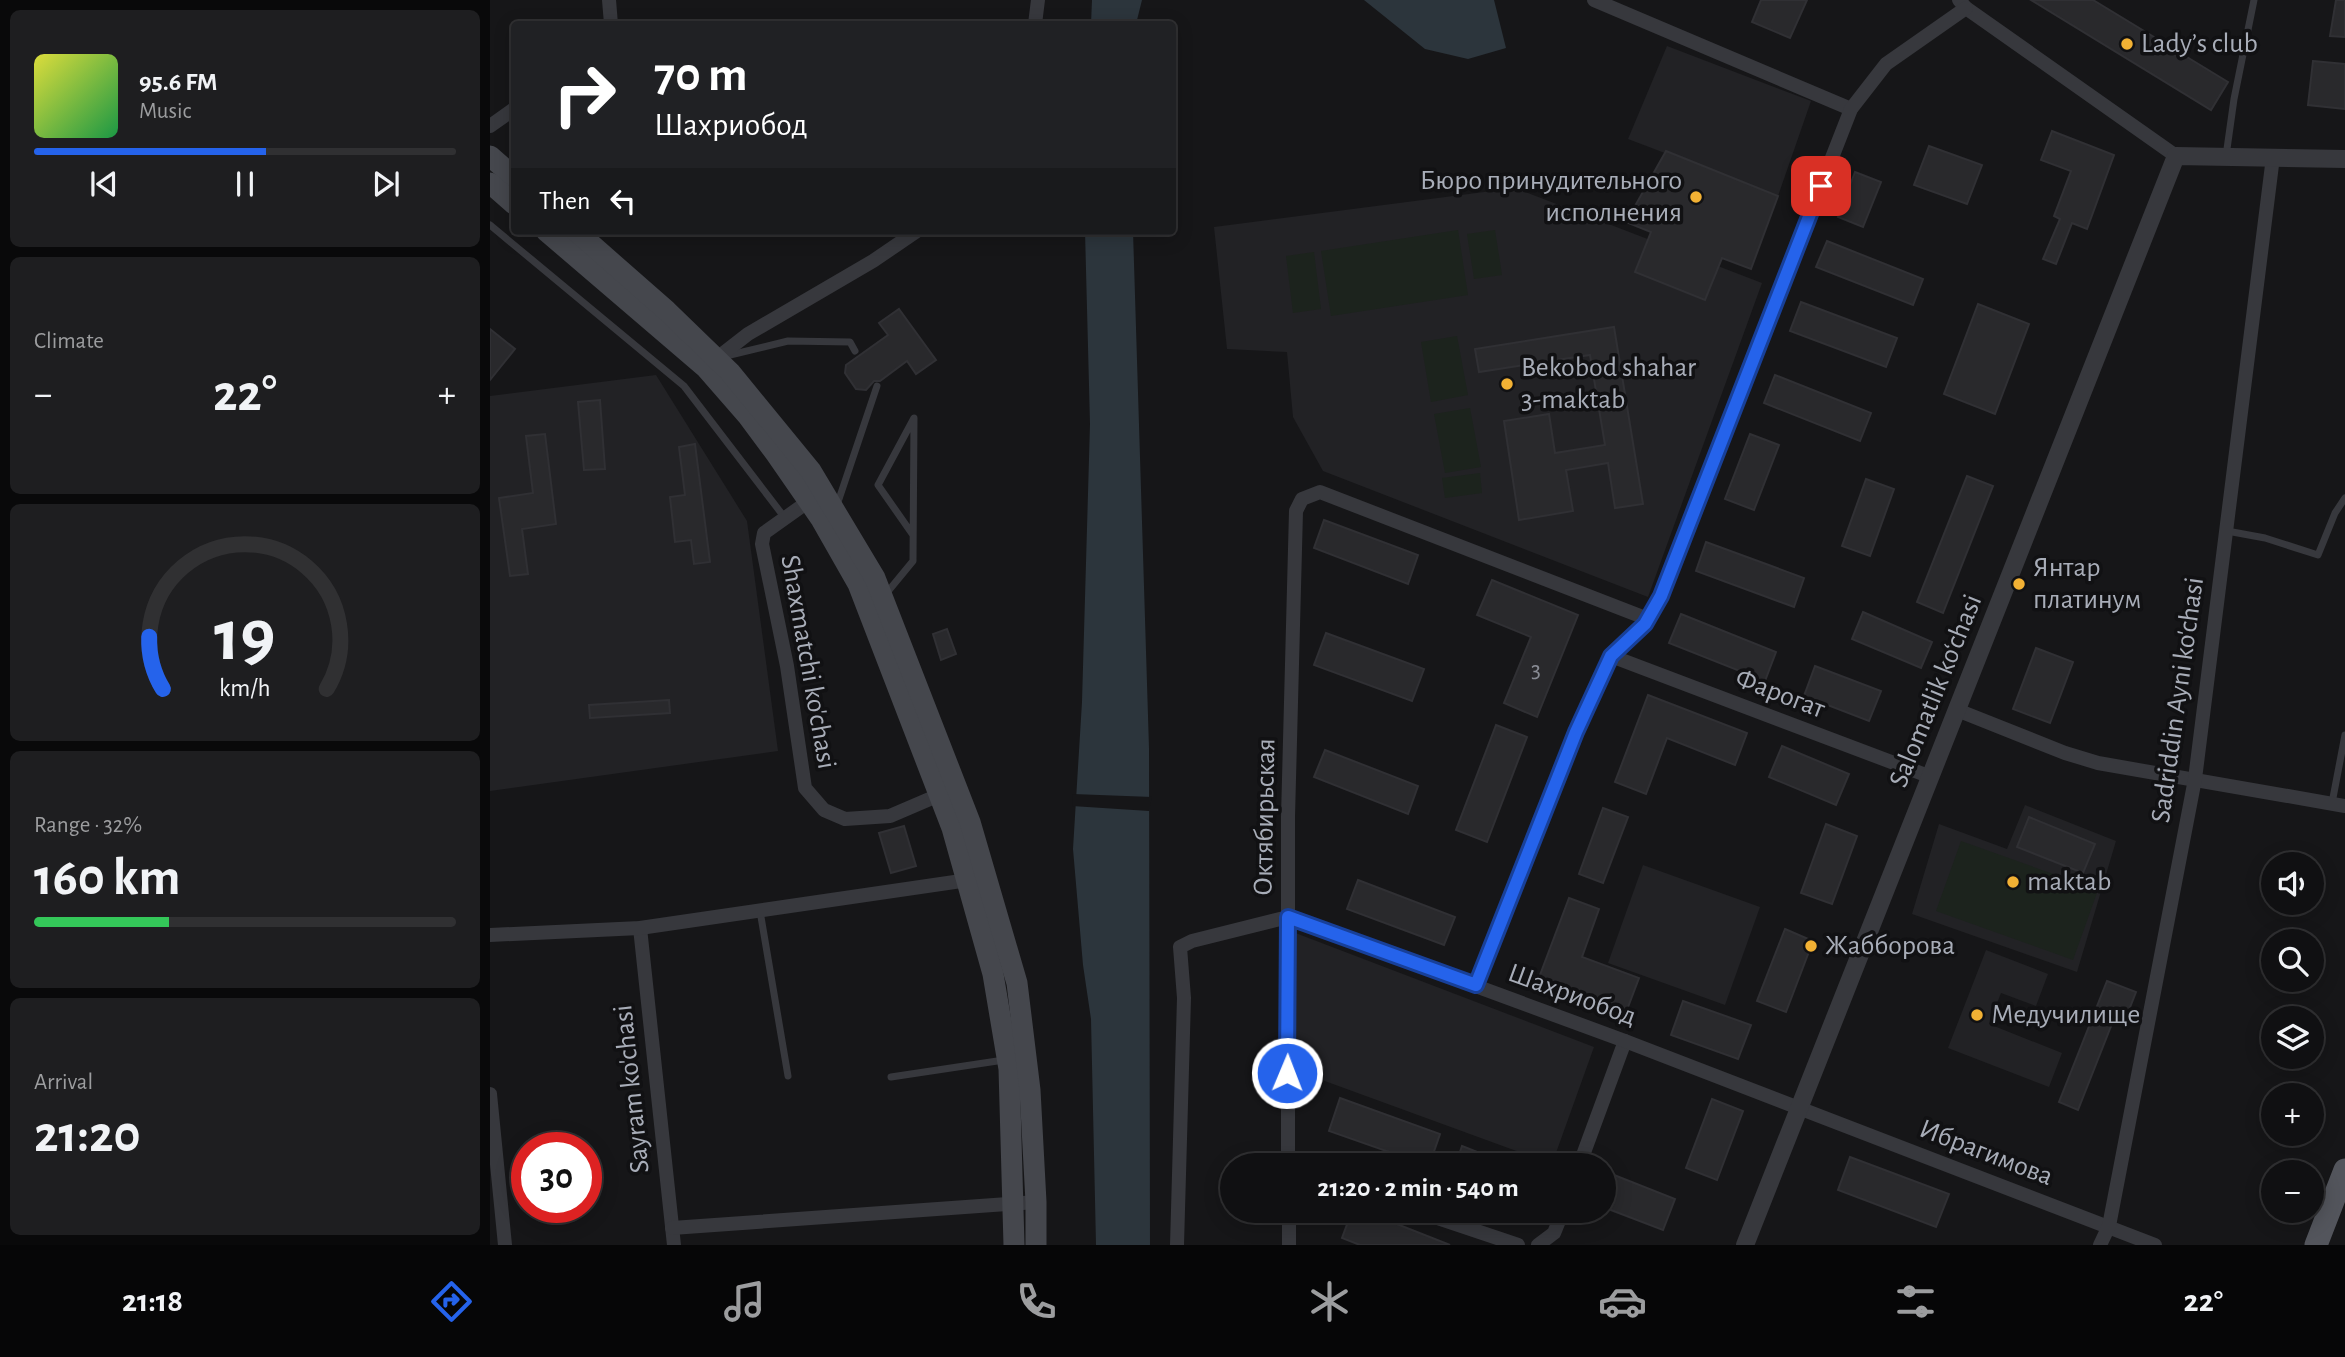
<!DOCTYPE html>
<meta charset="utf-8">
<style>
body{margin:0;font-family:"Alegreya Sans",sans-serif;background:#1e1e20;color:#f1f3f6;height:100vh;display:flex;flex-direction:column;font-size:26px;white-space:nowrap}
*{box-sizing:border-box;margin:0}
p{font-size:23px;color:#9c9d9f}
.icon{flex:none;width:38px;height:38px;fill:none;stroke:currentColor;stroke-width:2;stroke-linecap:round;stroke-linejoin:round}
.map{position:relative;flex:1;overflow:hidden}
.details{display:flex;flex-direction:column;gap:10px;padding:10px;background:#09090a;width:490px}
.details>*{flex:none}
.hud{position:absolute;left:21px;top:21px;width:665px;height:214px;border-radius:7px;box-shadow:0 4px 18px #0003,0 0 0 2px #303032;background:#202124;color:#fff;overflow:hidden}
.buttons{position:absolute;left:1771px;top:852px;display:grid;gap:14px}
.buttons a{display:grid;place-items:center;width:63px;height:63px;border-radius:50%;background:#101012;box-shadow:0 4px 18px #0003,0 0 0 2px #303032;font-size:35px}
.speed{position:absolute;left:21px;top:1132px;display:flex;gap:14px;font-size:35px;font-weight:700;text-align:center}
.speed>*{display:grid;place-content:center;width:91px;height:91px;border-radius:50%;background:#101012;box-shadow:0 4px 18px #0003,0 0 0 2px #303032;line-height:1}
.speed .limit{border:10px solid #d22;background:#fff;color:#111}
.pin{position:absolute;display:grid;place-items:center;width:60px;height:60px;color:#fff;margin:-30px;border-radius:14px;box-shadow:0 4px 10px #0006}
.me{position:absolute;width:77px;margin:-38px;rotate:1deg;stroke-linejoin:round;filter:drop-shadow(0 0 5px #0008)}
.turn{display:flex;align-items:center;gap:24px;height:147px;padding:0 28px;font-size:32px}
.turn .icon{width:91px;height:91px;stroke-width:2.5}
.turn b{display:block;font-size:49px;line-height:60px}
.then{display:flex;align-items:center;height:66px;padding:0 28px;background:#0003;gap:14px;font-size:26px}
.big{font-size:52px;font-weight:700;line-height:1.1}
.details .tile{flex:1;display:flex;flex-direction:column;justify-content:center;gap:10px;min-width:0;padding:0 24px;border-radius:10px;background:#1e1e20}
.details .dial{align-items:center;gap:0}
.dial svg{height:182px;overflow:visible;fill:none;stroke:#303032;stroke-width:7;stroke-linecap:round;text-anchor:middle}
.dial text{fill:#f1f3f6;stroke:none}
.song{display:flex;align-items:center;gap:21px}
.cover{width:84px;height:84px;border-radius:10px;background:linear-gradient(135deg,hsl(60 70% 55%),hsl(140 70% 35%))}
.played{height:7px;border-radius:4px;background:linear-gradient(90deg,#2563eb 55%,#303032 55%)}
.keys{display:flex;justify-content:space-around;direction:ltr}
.heat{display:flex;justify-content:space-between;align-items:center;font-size:38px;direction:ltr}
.charge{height:10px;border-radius:5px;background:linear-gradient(90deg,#34c759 32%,#303032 0)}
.trip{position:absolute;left:730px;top:1153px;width:396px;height:70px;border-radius:35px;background:#101012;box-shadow:0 4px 18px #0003,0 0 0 2px #303032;font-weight:700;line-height:70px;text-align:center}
.tabs{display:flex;height:112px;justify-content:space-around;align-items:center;background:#060607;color:#9c9d9f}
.tabs .icon{width:49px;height:49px}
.tabs .on{color:#2563eb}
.tabs b{font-size:32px;color:#f1f3f6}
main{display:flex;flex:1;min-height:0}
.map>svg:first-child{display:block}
.built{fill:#222225}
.green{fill:#1c231d}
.water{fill:#2c353c}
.pier{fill:#161618}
.building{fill:#29292c;stroke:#303034;stroke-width:2}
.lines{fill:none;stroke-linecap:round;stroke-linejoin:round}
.service{stroke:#37383d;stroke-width:7}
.minor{stroke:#37383d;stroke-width:14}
.tertiary{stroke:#37383d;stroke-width:18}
.secondary{stroke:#45474d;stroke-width:21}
.primary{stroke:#53555c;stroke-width:23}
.route-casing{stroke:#184099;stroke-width:18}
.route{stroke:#2563eb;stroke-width:12}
.poi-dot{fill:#f2b134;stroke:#111113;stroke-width:2.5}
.labels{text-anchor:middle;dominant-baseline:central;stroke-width:7;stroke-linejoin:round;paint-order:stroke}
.number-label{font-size:24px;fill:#888b94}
.poi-label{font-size:28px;fill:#a8adb8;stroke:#111113;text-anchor:start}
.street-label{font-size:28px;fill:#a8adb8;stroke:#111113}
</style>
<main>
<section class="details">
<div class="tile">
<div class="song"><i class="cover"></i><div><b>95.6 FM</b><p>Music</p></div></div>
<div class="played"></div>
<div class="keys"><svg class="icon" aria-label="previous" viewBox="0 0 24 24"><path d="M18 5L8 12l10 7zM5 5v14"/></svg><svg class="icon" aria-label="pause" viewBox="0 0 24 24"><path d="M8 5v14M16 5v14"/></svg><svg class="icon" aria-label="next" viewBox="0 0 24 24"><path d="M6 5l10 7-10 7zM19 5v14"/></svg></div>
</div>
<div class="tile"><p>Climate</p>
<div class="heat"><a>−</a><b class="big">22°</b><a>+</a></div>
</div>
<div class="tile dial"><svg viewBox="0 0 100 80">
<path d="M14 69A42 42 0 1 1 86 69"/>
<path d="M14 69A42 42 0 0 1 8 46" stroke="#2563eb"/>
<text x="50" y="56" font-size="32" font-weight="700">19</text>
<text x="50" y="72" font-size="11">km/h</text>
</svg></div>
<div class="tile"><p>Range · 32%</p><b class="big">160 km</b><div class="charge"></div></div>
<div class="tile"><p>Arrival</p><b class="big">21:20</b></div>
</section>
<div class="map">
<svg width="1855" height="1245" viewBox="0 0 1855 1245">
<rect width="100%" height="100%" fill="#161618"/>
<g class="built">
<polygon points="1177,46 1321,101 1288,196 1138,139"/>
<polygon points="1025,188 1272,283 1158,597 833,471 803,417 797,352 737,349 724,227"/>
<polygon points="166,375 257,521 288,751 0,791 0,396"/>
<polygon points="1535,805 1626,841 1587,972 1422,914 1449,824 1517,849"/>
<polygon points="1153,865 1270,907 1235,1005 1118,963"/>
<polygon points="795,929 1104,1047 1062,1164 791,1065"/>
<polygon points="1496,950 1558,974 1546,1006 1511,993 1499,1024 1572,1053 1559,1087 1458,1048"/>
</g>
<g class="green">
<polygon points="968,230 978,295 841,316 831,251"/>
<polygon points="1005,230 1012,275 984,279 977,234"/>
<polygon points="824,252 831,309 803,313 796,256"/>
<polygon points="967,336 978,395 941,402 931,342"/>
<polygon points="980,408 991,467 955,473 944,414"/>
<polygon points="990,473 992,493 955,498 952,478"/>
<polygon points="1471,841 1608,890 1583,960 1446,911"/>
</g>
<g class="water">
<polygon points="602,0 652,0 646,24 601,24"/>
<polygon points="874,0 1004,0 1016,48 978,59 935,49"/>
<polygon points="595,231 643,231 659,748 660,1245 606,1245 601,1019 593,965 583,849 592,702 600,424"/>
</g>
<polygon class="pier" points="583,794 662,797 659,811 582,806"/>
<g class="building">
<polygon points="1271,0 1317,0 1300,38 1262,22"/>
<polygon points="1541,0 1603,0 1738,82 1721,110"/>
<polygon points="1846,0 1855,0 1855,37 1840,36"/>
<polygon points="1823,61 1855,64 1855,109 1818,105"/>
<polygon points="1562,131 1624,155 1597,229 1582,223 1566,264 1553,259 1570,219 1564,216 1581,171 1551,160"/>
<polygon points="1439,146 1492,165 1477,204 1424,185"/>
<polygon points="1176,151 1288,196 1261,269 1232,258 1215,300 1145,272 1161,232 1136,222"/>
<polygon points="1365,172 1391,182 1373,227 1348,217"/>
<polygon points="1337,241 1433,279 1423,305 1326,267"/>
<polygon points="1311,302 1407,338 1396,367 1300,331"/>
<polygon points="1488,304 1539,324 1505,414 1454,394"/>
<polygon points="409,309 446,360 426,374 417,361 390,381 384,381 376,390 366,389 355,373 356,365 398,335 389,323"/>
<polygon points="1124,327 1153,504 1125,508 1118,463 1076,470 1083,511 1029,520 1014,421 1059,414 1065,453 1115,445 1100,355 989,372 985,349"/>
<polygon points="0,329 25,349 0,380"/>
<polygon points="1285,375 1381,413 1370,441 1274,403"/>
<polygon points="110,400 115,469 94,470 88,402"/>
<polygon points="55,434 66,524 32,529 38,574 20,576 9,498 43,493 36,436"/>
<polygon points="1260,434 1289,445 1264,510 1235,499"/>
<polygon points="205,444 220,562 204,564 201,540 185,542 180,497 195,495 189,447"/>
<polygon points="1477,476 1503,486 1453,613 1427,602"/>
<polygon points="1376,479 1404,489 1380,556 1352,546"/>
<polygon points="834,520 928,555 918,584 824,548"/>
<polygon points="1216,542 1314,578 1304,607 1206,571"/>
<polygon points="1002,580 1088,615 1047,717 1014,703 1041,637 987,615"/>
<polygon points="1373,612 1442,642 1431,668 1362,639"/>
<polygon points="1191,614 1286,652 1275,681 1179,643"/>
<polygon points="457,629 466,654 451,660 443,634"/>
<polygon points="836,633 934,669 922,701 824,665"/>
<polygon points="1546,648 1583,662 1560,723 1523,709"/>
<polygon points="1325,666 1391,691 1379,721 1314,696"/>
<polygon points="1158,695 1257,733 1245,765 1177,738 1156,794 1125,782"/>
<polygon points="179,700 180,713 100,718 99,705"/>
<polygon points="1006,725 1037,737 997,842 966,830"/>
<polygon points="1292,746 1359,774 1346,805 1279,777"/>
<polygon points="835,750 928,786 918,814 824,777"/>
<polygon points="1113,808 1138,817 1113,883 1089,874"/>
<polygon points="1539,817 1605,844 1593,873 1527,847"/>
<polygon points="1336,824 1367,836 1342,904 1311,893"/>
<polygon points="414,826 426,866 401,873 389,833"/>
<polygon points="868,880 965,917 954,945 857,909"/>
<polygon points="1079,898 1109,909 1092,957 1149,978 1135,1015 1047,983"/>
<polygon points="1295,929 1323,941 1296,1012 1267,1001"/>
<polygon points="1617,981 1646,992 1637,1015 1627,1011 1588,1110 1569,1102"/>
<polygon points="1193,1001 1261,1025 1248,1059 1181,1035"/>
<polygon points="850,1098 950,1134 939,1166 839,1131"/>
<polygon points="1222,1099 1253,1111 1227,1180 1196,1168"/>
<polygon points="972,1146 1020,1165 1020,1166 965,1166"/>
<polygon points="1360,1157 1459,1194 1446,1227 1348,1190"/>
<polygon points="1119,1173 1185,1199 1173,1230 1113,1207 1113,1188"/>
<polygon points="862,1211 874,1211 960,1245 870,1245 852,1238"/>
</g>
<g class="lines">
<g class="service">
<polyline points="1736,156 1744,99 1764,0"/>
<polyline points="0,225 194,386 295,518"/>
<polyline points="236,356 298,341 360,342 365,351"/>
<polyline points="347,505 387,386"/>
<polyline points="1737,531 1775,538 1828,555 1845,513 1855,498"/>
<polyline points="395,595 423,561 424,418 388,485 423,535"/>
<polyline points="1842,803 1855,735"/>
<polyline points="270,911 298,1076"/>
<polyline points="401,1077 514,1060"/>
</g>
<g class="minor">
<polyline points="119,0 121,24"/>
<polyline points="1104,0 1361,109"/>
<polyline points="1469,0 1476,8 1686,156"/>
<polyline points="545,24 548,0"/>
<polyline points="0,126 24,109"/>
<polyline points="222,362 258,334 383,261 427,231"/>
<polyline points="319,501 274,533 272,544 297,666 315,788 334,810 355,819 400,816 456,792"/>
<polyline points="1121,656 1441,777"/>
<polyline points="1467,710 1575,753 1608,763 1855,806"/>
<polyline points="150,928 184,1245"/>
<polyline points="0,935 150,928 485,879"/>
<polyline points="986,985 1086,732 1121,656 1155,624 1171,596 1361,109 1396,64 1476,8"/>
<polyline points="0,1094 15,1245"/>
<polyline points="798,1166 798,817 806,511 812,499 830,492 1158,619"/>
<polyline points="1089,1166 1135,1041"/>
<polyline points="799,1211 799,1245"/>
<polyline points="927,1211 1028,1245"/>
<polyline points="182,1228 546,1202"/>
<polyline points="687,1245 694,998 690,947 702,941 798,917 1135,1041 1665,1245"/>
<polyline points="1048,1245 1064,1233 1073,1211"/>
<polyline points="1610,1245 1619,1226 1705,779 1783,157"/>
</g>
<polyline class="tertiary" points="1255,1245 1686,156 1855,159"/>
<g class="secondary">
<polyline points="0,156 24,177"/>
<polyline points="0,183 24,204"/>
<polyline points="56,231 216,368 257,415 286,454 331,519 368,584 462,828 503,974 519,1069 524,1245"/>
<polyline points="86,231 177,311 240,372 321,471 385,578 480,822 527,983 540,1090 546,1202 546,1245"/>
</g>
<polyline class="primary" points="1826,1245 1855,1170"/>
</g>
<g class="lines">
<defs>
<polyline id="route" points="797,1073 798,917 986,985 1086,732 1121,656 1155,624 1171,596 1331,186"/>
</defs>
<use href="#route" class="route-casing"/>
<use href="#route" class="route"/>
</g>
<g class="poi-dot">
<circle cx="1637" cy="44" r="7"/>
<circle cx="1206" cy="197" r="7"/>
<circle cx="1017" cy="384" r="7"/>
<circle cx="1529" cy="584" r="7"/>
<circle cx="1523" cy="882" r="7"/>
<circle cx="1321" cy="946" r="7"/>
<circle cx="1487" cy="1015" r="7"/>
</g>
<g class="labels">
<g class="number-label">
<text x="1046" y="670">3</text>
</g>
<g class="poi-label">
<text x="1651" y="44">Lady’s club</text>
<text x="1192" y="181" text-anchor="end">Бюро принудительного<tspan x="1192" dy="32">исполнения</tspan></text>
<text x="1031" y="368">Bekobod shahar<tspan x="1031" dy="32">3-maktab</tspan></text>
<text x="1543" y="568">Янтар<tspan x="1543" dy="32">платинум</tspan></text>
<text x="1537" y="882">maktab</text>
<text x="1335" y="946">Жабборова</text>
<text x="1501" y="1015">Медучилище</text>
</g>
<g class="street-label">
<text transform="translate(318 662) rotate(80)">Shaxmatchi ko'chasi</text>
<text transform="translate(1446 691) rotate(-68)">Salomatlik ko‘chasi</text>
<text transform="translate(1290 694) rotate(21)">Фарогат</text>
<text transform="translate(1688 700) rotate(-82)">Sadriddin Ayni ko'chasi</text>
<text transform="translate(775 817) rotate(-89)">Октябирьская</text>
<text transform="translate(1082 995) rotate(20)">Шахриобод</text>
<text transform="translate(142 1089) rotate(-96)">Sayram ko'chasi</text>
<text transform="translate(1496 1153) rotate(21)">Ибрагимова</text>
</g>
</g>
</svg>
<div class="buttons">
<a><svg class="icon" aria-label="sound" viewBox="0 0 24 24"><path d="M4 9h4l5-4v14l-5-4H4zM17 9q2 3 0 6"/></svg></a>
<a><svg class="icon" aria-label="search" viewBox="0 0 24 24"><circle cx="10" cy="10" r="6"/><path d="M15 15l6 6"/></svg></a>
<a><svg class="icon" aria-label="layers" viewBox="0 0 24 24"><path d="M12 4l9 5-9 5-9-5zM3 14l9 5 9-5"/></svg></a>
<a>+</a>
<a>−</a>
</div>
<div class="speed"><div class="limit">30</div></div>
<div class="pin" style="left:1331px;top:186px;background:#d93025"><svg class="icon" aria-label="arrive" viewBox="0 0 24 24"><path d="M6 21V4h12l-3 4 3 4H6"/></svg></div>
<svg class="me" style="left:797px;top:1073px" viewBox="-20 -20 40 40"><circle r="17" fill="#2563eb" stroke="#fff" stroke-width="3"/><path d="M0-11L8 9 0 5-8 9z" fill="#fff"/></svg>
<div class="trip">21:20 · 2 min · 540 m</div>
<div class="hud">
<div class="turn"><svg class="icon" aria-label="right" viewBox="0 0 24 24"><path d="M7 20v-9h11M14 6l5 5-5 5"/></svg><div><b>70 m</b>Шахриобод</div></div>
<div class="then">Then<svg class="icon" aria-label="left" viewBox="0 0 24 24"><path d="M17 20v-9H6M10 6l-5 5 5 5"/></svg></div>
</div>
</div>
</main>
<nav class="tabs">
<b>21:18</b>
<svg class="icon on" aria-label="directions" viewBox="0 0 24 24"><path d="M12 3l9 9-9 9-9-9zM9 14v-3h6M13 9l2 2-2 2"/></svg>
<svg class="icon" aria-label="music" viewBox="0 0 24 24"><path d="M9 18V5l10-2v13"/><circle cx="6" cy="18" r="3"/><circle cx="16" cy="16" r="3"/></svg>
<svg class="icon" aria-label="phone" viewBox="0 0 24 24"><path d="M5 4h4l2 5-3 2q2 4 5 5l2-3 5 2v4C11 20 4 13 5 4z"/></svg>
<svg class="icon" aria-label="climate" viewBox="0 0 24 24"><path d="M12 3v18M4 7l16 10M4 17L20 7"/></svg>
<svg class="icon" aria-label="car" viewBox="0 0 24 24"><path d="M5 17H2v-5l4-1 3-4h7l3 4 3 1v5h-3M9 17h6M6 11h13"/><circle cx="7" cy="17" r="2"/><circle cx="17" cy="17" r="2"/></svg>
<svg class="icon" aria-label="filters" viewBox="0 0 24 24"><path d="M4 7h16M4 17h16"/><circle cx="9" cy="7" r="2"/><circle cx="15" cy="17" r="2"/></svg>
<b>22°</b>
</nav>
